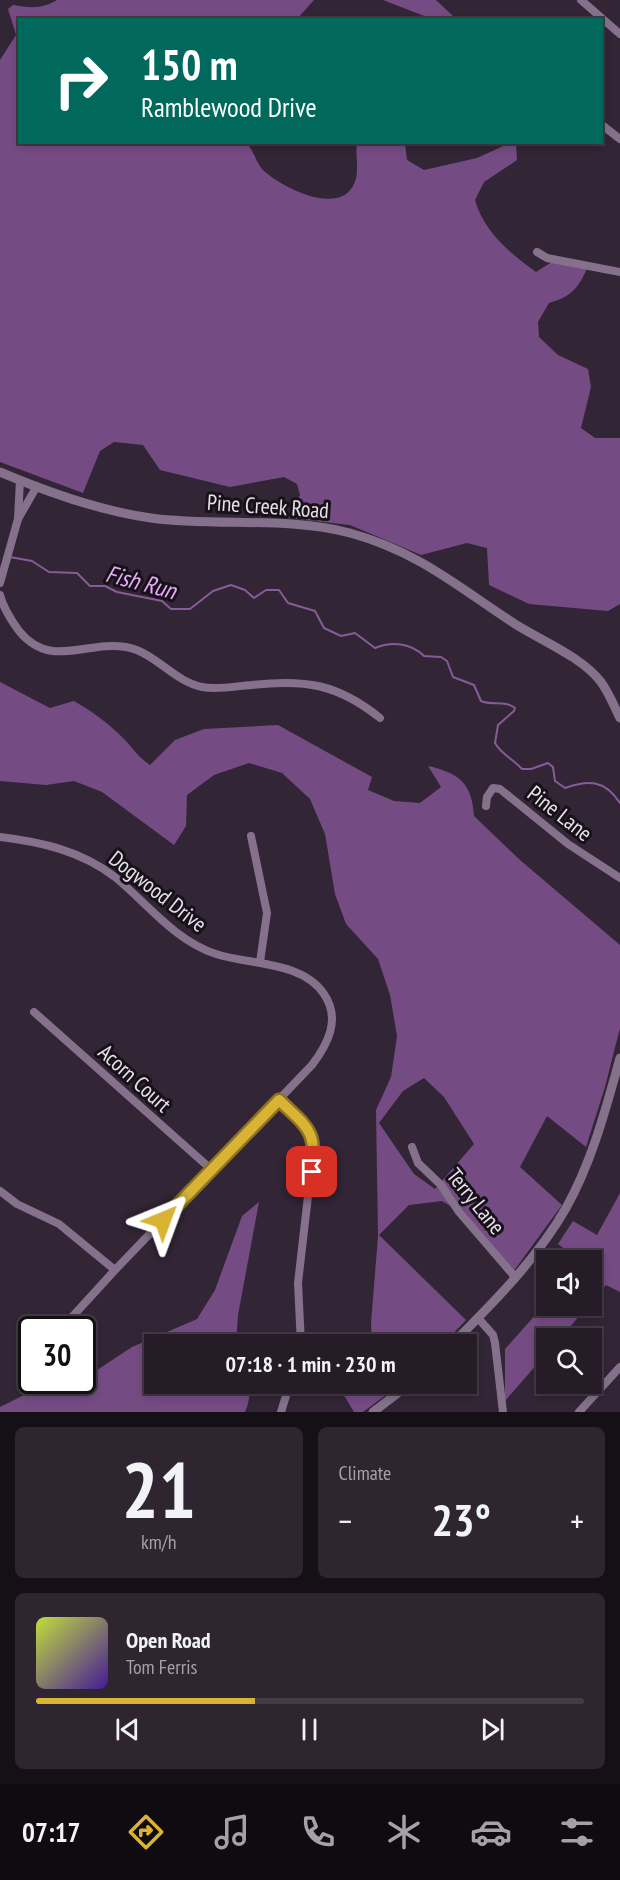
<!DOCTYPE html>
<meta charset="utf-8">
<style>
body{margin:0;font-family:"PT Sans Narrow",sans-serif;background:#2e2530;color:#f1f3f6;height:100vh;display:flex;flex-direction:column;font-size:22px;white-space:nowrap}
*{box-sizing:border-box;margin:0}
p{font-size:20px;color:#a4a1a8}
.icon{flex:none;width:33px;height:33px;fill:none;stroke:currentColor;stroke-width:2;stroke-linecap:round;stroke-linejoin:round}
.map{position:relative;height:1412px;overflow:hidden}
.side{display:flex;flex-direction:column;gap:15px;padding:15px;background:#150f16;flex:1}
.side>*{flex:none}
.banner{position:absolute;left:18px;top:18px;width:585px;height:126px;border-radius:0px;box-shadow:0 3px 9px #0003,0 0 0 2px #423a45;background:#00695c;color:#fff;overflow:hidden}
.fabs{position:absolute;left:536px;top:1250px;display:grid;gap:12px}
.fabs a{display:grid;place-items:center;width:66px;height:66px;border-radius:0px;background:#261c28;box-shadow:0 3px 9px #0003,0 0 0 2px #423a45;font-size:30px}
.speed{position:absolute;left:18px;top:1316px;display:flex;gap:12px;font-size:30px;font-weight:700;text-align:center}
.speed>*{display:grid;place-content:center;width:78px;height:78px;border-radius:50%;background:#261c28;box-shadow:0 3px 9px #0003,0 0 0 2px #423a45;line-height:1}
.speed .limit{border:3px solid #111;border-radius:9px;background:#fff;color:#111}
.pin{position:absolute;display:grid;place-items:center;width:51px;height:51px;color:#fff;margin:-26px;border-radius:12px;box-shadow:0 3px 9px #0006}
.me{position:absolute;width:66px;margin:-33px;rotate:44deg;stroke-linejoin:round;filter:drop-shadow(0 0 4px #0008)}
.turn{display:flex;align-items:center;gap:21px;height:126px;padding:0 24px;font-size:27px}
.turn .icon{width:78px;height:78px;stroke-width:2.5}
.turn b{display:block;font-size:42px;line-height:51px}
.big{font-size:45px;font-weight:700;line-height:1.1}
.side .card{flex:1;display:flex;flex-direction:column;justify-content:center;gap:9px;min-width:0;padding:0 21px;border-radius:9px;background:#2e2530}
.side .dial{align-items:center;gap:0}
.dial b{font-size:78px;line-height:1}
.song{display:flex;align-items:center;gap:18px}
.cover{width:72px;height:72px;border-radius:9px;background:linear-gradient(135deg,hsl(70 70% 55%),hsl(260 70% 35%))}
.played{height:6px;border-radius:3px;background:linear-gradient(90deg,#d9b334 40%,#423a45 40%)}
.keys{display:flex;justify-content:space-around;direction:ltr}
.heat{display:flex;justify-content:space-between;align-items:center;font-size:33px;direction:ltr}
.side .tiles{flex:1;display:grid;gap:15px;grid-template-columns:1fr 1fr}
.card:last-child{grid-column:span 2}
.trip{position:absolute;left:144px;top:1334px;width:333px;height:60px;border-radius:0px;background:#261c28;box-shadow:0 3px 9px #0003,0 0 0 2px #423a45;font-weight:700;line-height:60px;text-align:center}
.menu{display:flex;height:96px;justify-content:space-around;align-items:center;background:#0f0b10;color:#a4a1a8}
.menu .icon{width:42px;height:42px}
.menu .selected{color:#d9b334}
.menu b{font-size:27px;color:#f1f3f6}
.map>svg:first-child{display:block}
.forest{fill:#754b83;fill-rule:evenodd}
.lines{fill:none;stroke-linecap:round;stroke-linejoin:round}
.stream{stroke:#875c96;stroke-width:2}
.minor{stroke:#85718b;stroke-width:8}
.tertiary{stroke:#85718b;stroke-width:9}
.route-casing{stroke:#8d7422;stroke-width:15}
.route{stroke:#d9b334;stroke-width:10}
.labels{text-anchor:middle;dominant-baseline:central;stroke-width:6;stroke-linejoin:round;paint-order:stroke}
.street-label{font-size:22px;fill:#e8dfeb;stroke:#171119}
.water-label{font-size:24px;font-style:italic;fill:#e8aafd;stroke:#171119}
</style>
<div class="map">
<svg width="620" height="1412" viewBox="0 0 620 1412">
<rect width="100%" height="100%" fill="#322536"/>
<g class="forest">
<path d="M57,0h257l-17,19 -277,1v122l226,1c8,7 10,20 17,27 18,17 76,47 91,14 6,-12 1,-28 3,-41h48l2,17 17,10 53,-12 33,-15h6l1,17 -33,22 -9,18c9,32 35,53 61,72l19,-12 33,6c-9,22 -17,31 -39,37l-11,19 1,15 19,18 30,14 3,18 -10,41 14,10h25v166l-12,7 -79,-7 -40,-19 -2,-37 -20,-5 -46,12 -71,-30 -62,-7 12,-23 -3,-11 -13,-7 -54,10 -70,-17 -17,-25 -29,-3 -14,9 -17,42 -83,-31v-402l16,-25 -8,-26 5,-4c16,3 30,4 44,-5z"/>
<polygon points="383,0 436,0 456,19 432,19"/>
<path d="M0,682l50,26 24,-7c19,11 34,22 49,37 10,10 15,19 27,27l25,-25 29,-11 74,-4 94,52 -4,13 26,11 26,2 21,-16 -13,-21c31,7 44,17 46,50l46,44 100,85v83l-15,59 -19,60 -39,-31 -27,51 42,38 -49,67 -49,-58 -22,-13 -33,4 -30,30 87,85 -23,24h-71l-1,-21 7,-87 -2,-126 15,-33 6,-41 -7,-41 -12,-36 -32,-35 -11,-30 -10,-60 -15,-35 -28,-26 -33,-10 -35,12 -27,20 -1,31 -12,19 -72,-53 -28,-11 -28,4 -46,-4zM424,1078l20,19 30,47 -39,45 -21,-15 -35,-51 24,-32z"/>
<polygon points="620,1193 620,1292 606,1285 591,1302 591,1260 579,1260 558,1244 573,1221 597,1235"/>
<path d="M259,1202l-21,113 -2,29h-82v39h92c6,9 3,19 -1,29h-245v-5l36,-18 46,-9 50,-33 65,-28 18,-29 27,-74z"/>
<polygon points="546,1303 546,1305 589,1305 560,1338 546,1338 546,1354 505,1401 505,1349"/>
<polygon points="348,1383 402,1383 363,1412 354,1412 339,1387"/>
</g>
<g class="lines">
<path class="stream" d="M10,557l22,4 17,11 28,1 13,13h15l12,6 45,9 9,8h19l23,-18 18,-6 14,5 9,8 12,-8h13l9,13 27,8 9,17 17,8 14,-3 20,15c17,-7 36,-5 49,8l17,1 6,4 6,16 21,8 7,16c11,5 24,-1 34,7l-1,3 -16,14 -3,18c6,11 18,16 27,26h9l17,-6 5,4 2,14 10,7c23,-8 39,-9 55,15"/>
<g class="minor">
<polyline points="581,0 620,34"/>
<polyline points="602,125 620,139"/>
<polyline points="537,252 547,258 620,272"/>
<polyline points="18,519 20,480"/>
<polyline points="0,583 18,519 37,486"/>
<path d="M0,595c3,13 11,25 19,36 32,39 67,9 107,16 29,5 47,34 76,40 16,3 34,-1 50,-2 53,-6 86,-1 128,33"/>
<polyline points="486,806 487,797 493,788 500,789 568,844 620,878"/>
<polyline points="251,836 267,913 260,962"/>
<path d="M0,837c42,5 81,14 115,40 32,26 60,64 101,77 34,11 86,7 108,40 17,25 4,50 -12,71l-197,205 -56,-46 -42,-20 -17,-13"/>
<polyline points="34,1012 212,1170"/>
<polyline points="279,1100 307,1127 314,1144 298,1283 301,1344"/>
<polyline points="412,1147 418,1163 441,1185 459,1212 515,1277"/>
<polyline points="478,1318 493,1335 495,1343 503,1412"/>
<polyline points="61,1329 115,1270"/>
<polyline points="281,1412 290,1383"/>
<polyline points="579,1412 620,1367"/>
</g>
<g class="tertiary">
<path d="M0,472c47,20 100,39 151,46 66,9 134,-2 199,15 69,19 108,54 165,91 27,17 67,33 86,58 8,11 13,24 19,36"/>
<path d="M452,1344c41,-41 85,-85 114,-136 26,-46 40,-100 54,-150"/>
<polyline points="373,1412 411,1383"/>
</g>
</g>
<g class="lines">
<defs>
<path id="route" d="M163,1220l116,-120c29,28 38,30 33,72"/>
</defs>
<use href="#route" class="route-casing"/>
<use href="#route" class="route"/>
</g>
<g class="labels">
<g class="street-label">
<text transform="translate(268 506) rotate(4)">Pine Creek Road</text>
<text transform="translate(560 813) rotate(38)">Pine Lane</text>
<text transform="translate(158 891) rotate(38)">Dogwood Drive</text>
<text transform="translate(135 1078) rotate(42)">Acorn Court</text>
<text transform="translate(476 1201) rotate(51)">Terry Lane</text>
</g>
<g class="water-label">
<text transform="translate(141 582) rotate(15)">Fish Run</text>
</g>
</g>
</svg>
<div class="fabs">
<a><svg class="icon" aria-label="sound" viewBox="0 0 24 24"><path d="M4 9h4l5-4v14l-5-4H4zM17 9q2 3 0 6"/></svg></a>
<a><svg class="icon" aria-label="search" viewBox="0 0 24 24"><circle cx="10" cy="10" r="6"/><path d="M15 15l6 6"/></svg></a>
</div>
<div class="speed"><div class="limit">30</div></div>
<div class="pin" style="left:312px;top:1172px;background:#d93025"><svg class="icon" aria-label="arrive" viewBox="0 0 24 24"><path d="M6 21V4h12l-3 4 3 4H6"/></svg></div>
<svg class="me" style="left:163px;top:1220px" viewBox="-20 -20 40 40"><path d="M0-17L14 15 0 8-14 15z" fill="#d9b334" stroke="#fff" stroke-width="4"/></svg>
<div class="trip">07:18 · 1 min · 230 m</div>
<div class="banner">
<div class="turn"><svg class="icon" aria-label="right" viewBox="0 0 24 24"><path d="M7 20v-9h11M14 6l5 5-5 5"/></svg><div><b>150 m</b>Ramblewood Drive</div></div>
</div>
</div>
<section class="side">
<div class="tiles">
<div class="card dial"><b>21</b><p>km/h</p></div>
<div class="card"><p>Climate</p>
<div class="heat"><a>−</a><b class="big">23°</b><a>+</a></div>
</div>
<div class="card">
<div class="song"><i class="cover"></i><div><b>Open Road</b><p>Tom Ferris</p></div></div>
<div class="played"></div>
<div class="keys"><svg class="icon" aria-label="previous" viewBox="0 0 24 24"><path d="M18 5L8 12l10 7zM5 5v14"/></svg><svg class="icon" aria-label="pause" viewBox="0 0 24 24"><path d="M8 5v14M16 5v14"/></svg><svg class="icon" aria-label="next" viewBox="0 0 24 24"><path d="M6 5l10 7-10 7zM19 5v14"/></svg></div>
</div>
</div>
</section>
<nav class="menu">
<b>07:17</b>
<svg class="icon selected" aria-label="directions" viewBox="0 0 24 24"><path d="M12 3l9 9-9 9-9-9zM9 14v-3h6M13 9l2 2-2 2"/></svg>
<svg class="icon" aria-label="music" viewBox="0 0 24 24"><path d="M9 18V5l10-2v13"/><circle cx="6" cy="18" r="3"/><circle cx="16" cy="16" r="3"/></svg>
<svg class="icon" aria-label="phone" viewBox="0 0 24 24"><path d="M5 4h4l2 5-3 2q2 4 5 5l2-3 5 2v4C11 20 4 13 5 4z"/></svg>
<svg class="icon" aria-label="climate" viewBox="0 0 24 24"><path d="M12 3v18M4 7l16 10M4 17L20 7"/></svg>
<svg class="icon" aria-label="car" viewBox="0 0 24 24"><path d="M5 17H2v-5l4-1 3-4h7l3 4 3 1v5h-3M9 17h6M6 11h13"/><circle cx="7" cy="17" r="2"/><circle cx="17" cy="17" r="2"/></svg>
<svg class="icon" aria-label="filters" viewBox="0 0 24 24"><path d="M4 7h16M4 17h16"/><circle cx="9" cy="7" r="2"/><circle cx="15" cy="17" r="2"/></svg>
</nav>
